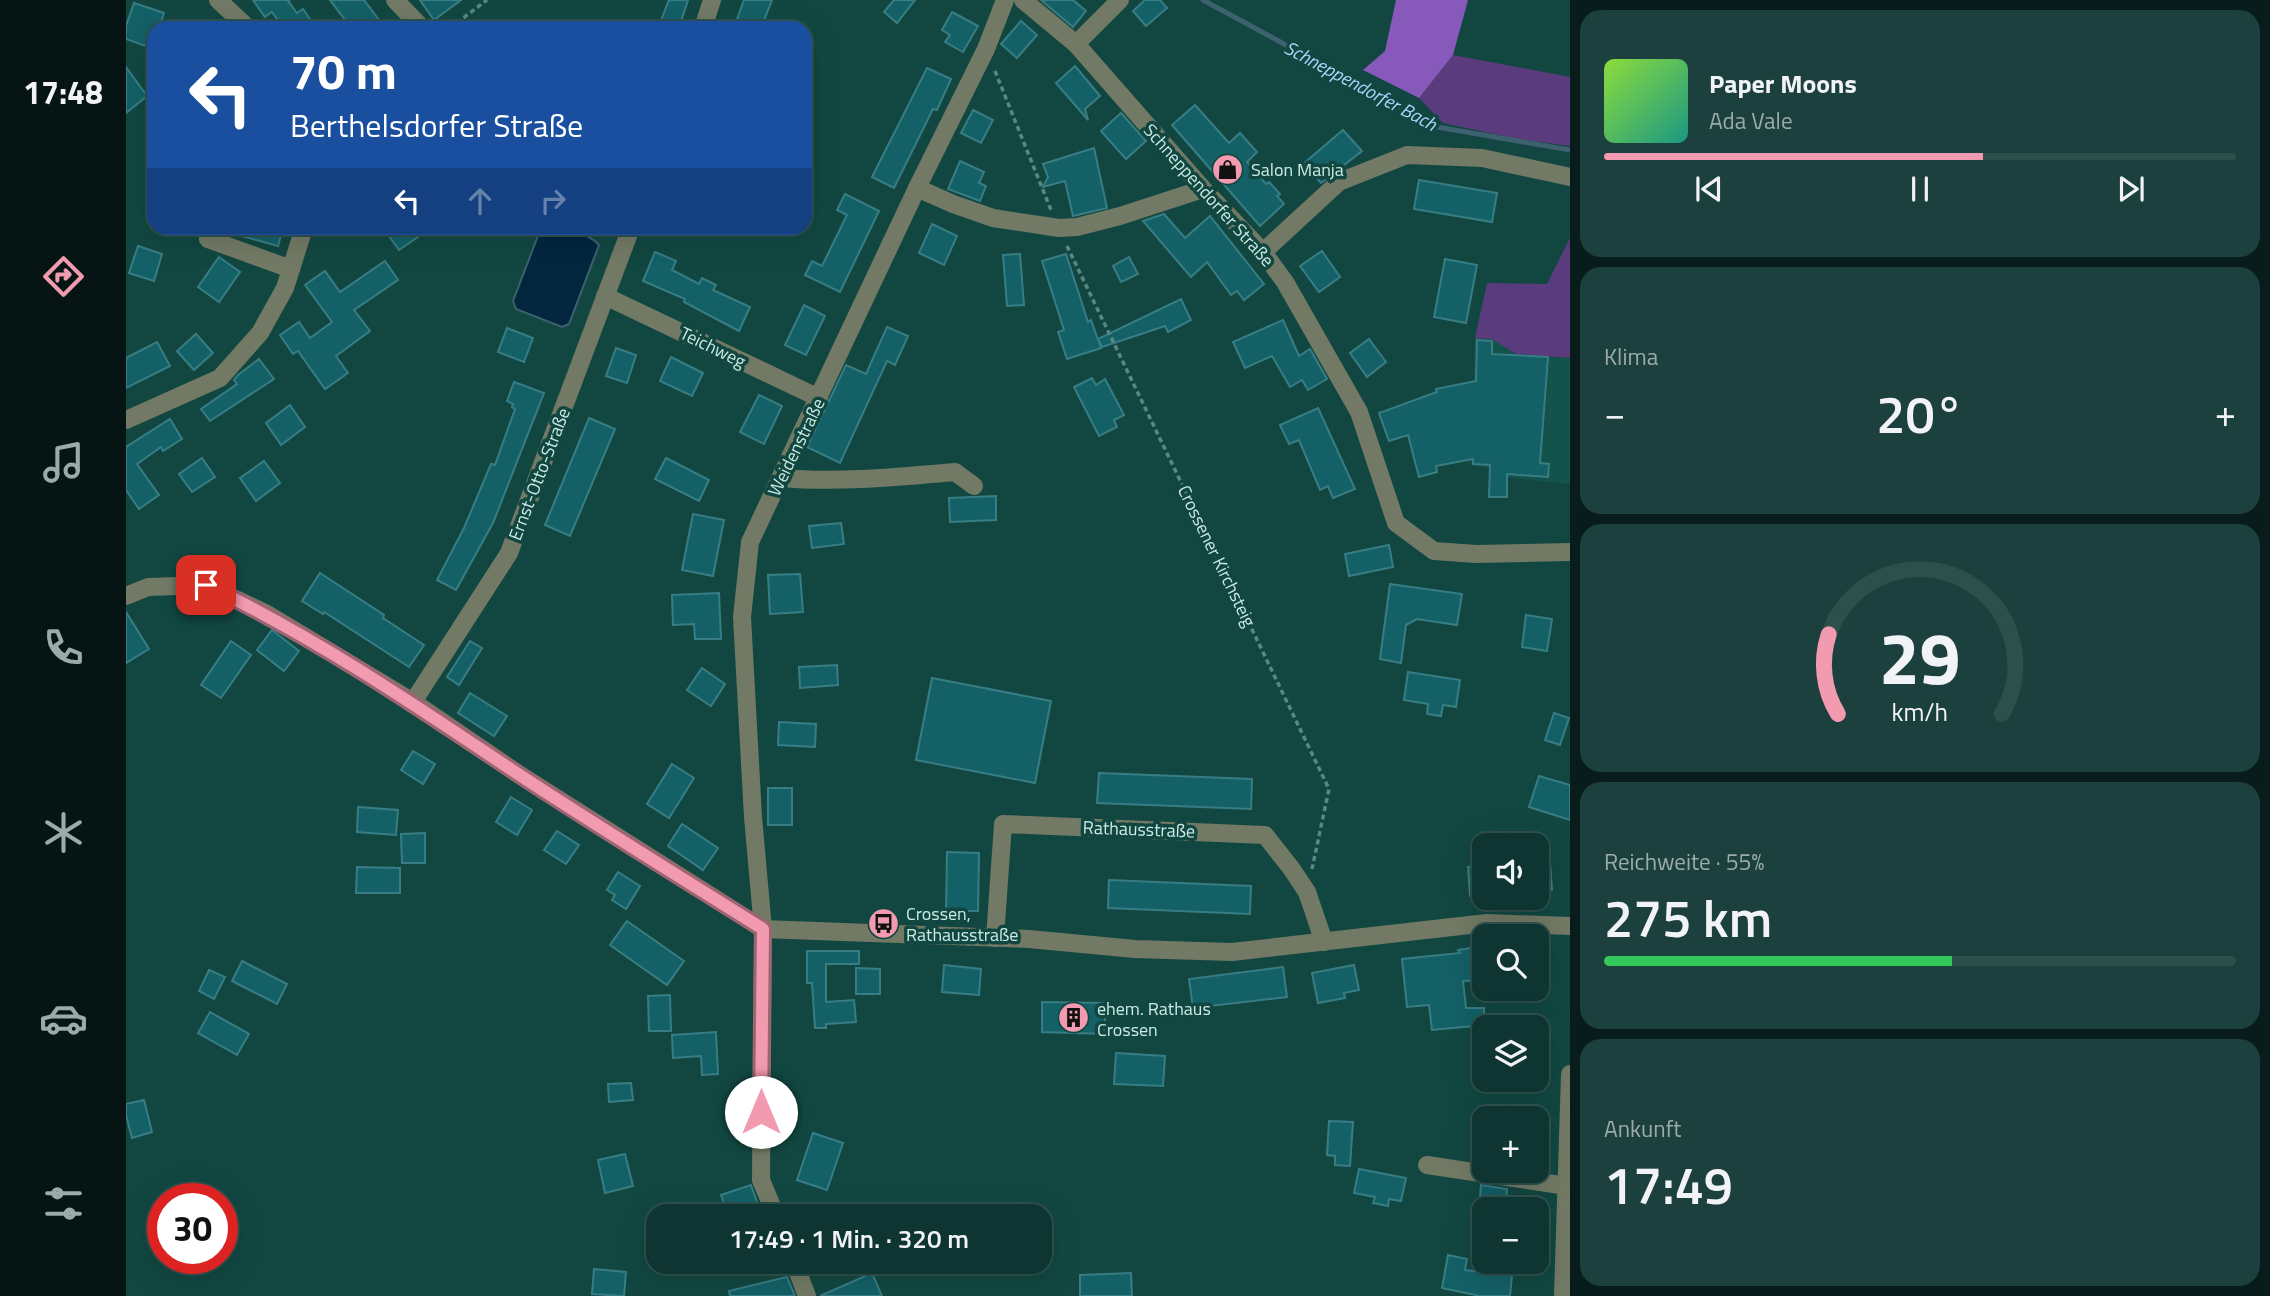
<!DOCTYPE html>
<html lang="de">
<meta charset="utf-8">
<style>
body{margin:0;font-family:"Titillium Web",sans-serif;background:#1c403d;color:#f1f3f6;height:100vh;display:flex;flex-direction:column;font-size:26px;white-space:nowrap}
*{box-sizing:border-box;margin:0}
p{font-size:23px;color:#9babab}
.icon{flex:none;width:38px;height:38px;fill:none;stroke:currentColor;stroke-width:2;stroke-linecap:round;stroke-linejoin:round}
.map{position:relative;flex:1;overflow:hidden}
.side{display:flex;flex-direction:column;gap:10px;padding:10px;background:#081d1b;width:700px}
.side>*{flex:none}
.hud{position:absolute;left:21px;top:21px;width:665px;height:214px;border-radius:21px;box-shadow:0 7px 28px #0002,0 0 0 2px #2e504d;background:#1a4fa0;color:#fff;overflow:hidden}
.buttons{position:absolute;left:1346px;top:833px;display:grid;gap:14px}
.buttons a{display:grid;place-items:center;width:77px;height:77px;border-radius:14px;background:#0e3531;box-shadow:0 7px 28px #0002,0 0 0 2px #2e504d;font-size:35px}
.speed{position:absolute;left:21px;top:1183px;display:flex;gap:14px;font-size:35px;font-weight:700;text-align:center}
.speed>*{display:grid;place-content:center;width:91px;height:91px;border-radius:50%;background:#0e3531;box-shadow:0 7px 28px #0002,0 0 0 2px #2e504d;line-height:1}
.speed .limit{border:10px solid #d22;background:#fff;color:#111}
.pin{position:absolute;display:grid;place-items:center;width:60px;height:60px;color:#fff;margin:-30px;border-radius:14px;box-shadow:0 4px 10px #0006}
.me{position:absolute;width:77px;margin:-38px;rotate:0deg;stroke-linejoin:round;filter:drop-shadow(0 0 5px #0008)}
.turn{display:flex;align-items:center;gap:24px;height:147px;padding:0 28px;font-size:32px}
.turn .icon{width:91px;height:91px;stroke-width:2.5}
.turn b{display:block;font-size:49px;line-height:60px}
.lanes{display:flex;align-items:center;height:66px;padding:0 28px;background:#0003;justify-content:center;gap:35px;direction:ltr}
.lanes .off{opacity:.35}
.big{font-size:52px;font-weight:600;line-height:1.1}
.side .card{flex:1;display:flex;flex-direction:column;justify-content:center;gap:10px;min-width:0;padding:0 24px;border-radius:21px;background:#1c403d}
.side .dial{align-items:center;gap:0}
.dial svg{height:182px;overflow:visible;fill:none;stroke:#2e504d;stroke-width:7;stroke-linecap:round;text-anchor:middle}
.dial text{fill:#f1f3f6;stroke:none}
.song{display:flex;align-items:center;gap:21px}
.cover{width:84px;height:84px;border-radius:10px;background:linear-gradient(135deg,hsl(90 70% 55%),hsl(170 70% 35%))}
.played{height:7px;border-radius:4px;background:linear-gradient(90deg,#f29ab0 60%,#2e504d 60%)}
.keys{display:flex;justify-content:space-around;direction:ltr}
.heat{display:flex;justify-content:space-between;align-items:center;font-size:38px;direction:ltr}
.charge{height:10px;border-radius:5px;background:linear-gradient(90deg,#34c759 55%,#2e504d 0)}
.trip{position:absolute;left:520px;top:1204px;width:406px;height:70px;border-radius:21px;background:#0e3531;box-shadow:0 7px 28px #0002,0 0 0 2px #2e504d;font-weight:600;line-height:70px;text-align:center}
main{display:flex;flex:1;min-height:0}
.tabs{display:flex;flex-direction:column;width:126px;justify-content:space-around;align-items:center;background:#061514;color:#9babab}
.tabs .icon{width:49px;height:49px}
.tabs .selected{color:#f29ab0}
.tabs b{font-size:32px;color:#f1f3f6}
.map>svg:first-child{display:block}
.built{fill:#13534c}
.green{fill:#5a3b7d}
.forest{fill:#8759bb}
.water{fill:#02263e;stroke:#3e6170;stroke-width:2}
.lines{fill:none;stroke-linecap:round;stroke-linejoin:round}
.stream{stroke:#3e6170;stroke-width:5}
.building{fill:#136066;stroke:#387d84;stroke-width:2}
.path{stroke:#5a8781;stroke-width:3.5;stroke-dasharray:5 3.5;stroke-linecap:butt}
.minor{stroke:#727a65;stroke-width:18}
.route-casing{stroke:#9d6472;stroke-width:18}
.route{stroke:#f29ab0;stroke-width:12}
.labels{text-anchor:middle;dominant-baseline:central;stroke-width:7;stroke-linejoin:round;paint-order:stroke}
.poi-label{font-size:18px;fill:#caeae4;stroke:#124741;text-anchor:start}
.street-label{font-size:18px;fill:#caeae4;stroke:#124741}
.water-label{font-size:19px;font-style:italic;fill:#a7d5fb;stroke:#124741}
</style>
<main>
<nav class="tabs">
<b>17:48</b>
<svg class="icon selected" aria-label="directions" viewBox="0 0 24 24"><path d="M12 3l9 9-9 9-9-9zM9 14v-3h6M13 9l2 2-2 2"/></svg>
<svg class="icon" aria-label="music" viewBox="0 0 24 24"><path d="M9 18V5l10-2v13"/><circle cx="6" cy="18" r="3"/><circle cx="16" cy="16" r="3"/></svg>
<svg class="icon" aria-label="phone" viewBox="0 0 24 24"><path d="M5 4h4l2 5-3 2q2 4 5 5l2-3 5 2v4C11 20 4 13 5 4z"/></svg>
<svg class="icon" aria-label="climate" viewBox="0 0 24 24"><path d="M12 3v18M4 7l16 10M4 17L20 7"/></svg>
<svg class="icon" aria-label="car" viewBox="0 0 24 24"><path d="M5 17H2v-5l4-1 3-4h7l3 4 3 1v5h-3M9 17h6M6 11h13"/><circle cx="7" cy="17" r="2"/><circle cx="17" cy="17" r="2"/></svg>
<svg class="icon" aria-label="filters" viewBox="0 0 24 24"><path d="M4 7h16M4 17h16"/><circle cx="9" cy="7" r="2"/><circle cx="15" cy="17" r="2"/></svg>
</nav>
<div class="map">
<svg width="1444" height="1296" viewBox="0 0 1444 1296">
<rect width="100%" height="100%" fill="#124741"/>
<polygon class="built" points="1349,338 1366,339 1390,354 1444,358 1444,484 1366,476 1361,467 1345,465"/>
<g class="green">
<polygon points="1327,55 1444,77 1444,146 1392,139 1317,123 1293,98"/>
<polygon points="1444,238 1444,358 1390,354 1366,339 1349,338 1361,283 1421,284"/>
</g>
<polygon class="forest" points="1270,0 1342,0 1327,55 1293,98 1237,70 1259,51"/>
<path class="water" d="M415,228c18,-1 46,3 58,17l-30,79 -7,3 -46,-18 -3,-8z"/>
<g class="lines">
<polyline class="stream" points="1077,0 1311,127 1444,150"/>
</g>
<g class="building">
<polygon points="127,0 164,0 162,1 171,13 177,9 190,28 151,28 155,25 146,12 139,17"/>
<polygon points="204,0 238,0 259,28 225,28"/>
<polygon points="294,0 335,0 308,20"/>
<polygon points="543,0 562,0 553,28 532,28"/>
<polygon points="618,0 646,0 635,28 627,28 610,22"/>
<polygon points="768,0 789,0 771,23 758,12"/>
<polygon points="915,0 947,0 960,11 947,27"/>
<polygon points="1019,0 1034,0 1041,8 1020,26 1007,11"/>
<polygon points="8,3 38,13 33,28 28,28 28,49 0,39 0,26"/>
<polygon points="826,12 852,26 837,52 819,42 824,35 816,30"/>
<polygon points="895,21 911,35 891,58 875,44"/>
<polygon points="949,66 974,96 959,109 962,120 930,83"/>
<polygon points="0,67 21,96 0,113"/>
<polygon points="801,68 825,79 811,110 807,109 768,188 746,177"/>
<polygon points="1069,105 1103,143 1114,133 1131,152 1121,162 1140,184 1143,182 1154,194 1151,196 1158,204 1134,226 1046,125"/>
<polygon points="847,110 867,120 855,143 835,133"/>
<polygon points="995,113 1020,141 1000,159 975,131"/>
<polygon points="1217,130 1236,151 1195,183 1177,164"/>
<polygon points="968,148 981,208 947,216 939,181 917,187 922,177 917,164"/>
<polygon points="834,161 858,172 853,183 860,186 854,201 822,189"/>
<polygon points="1293,180 1371,193 1366,222 1288,209"/>
<polygon points="719,194 753,211 714,292 679,275 686,261 696,266 721,215 711,210"/>
<polygon points="1038,214 1059,238 1084,216 1138,284 1118,300 1111,291 1105,295 1081,262 1065,277 1017,221"/>
<polygon points="806,224 831,236 818,265 793,253"/>
<polygon points="102,228 157,228 152,246 101,232"/>
<polygon points="257,228 285,228 292,237 273,250"/>
<polygon points="12,246 36,254 28,281 3,273"/>
<polygon points="1196,251 1214,277 1193,292 1174,266"/>
<polygon points="529,252 550,261 546,270 573,284 576,278 590,285 587,290 624,307 613,331 558,302 559,299 517,281"/>
<polygon points="894,254 898,305 881,306 877,255"/>
<polygon points="940,254 962,322 965,320 975,348 941,359 932,332 938,330 916,261"/>
<polygon points="93,257 114,272 93,302 72,287"/>
<polygon points="1003,257 1012,274 995,282 987,266"/>
<polygon points="1319,259 1351,265 1340,323 1308,317"/>
<polygon points="259,261 272,280 228,310 244,331 210,356 222,373 199,389 172,351 167,354 154,335 173,322 184,338 206,322 179,285 199,271 214,292"/>
<polygon points="1055,299 1065,320 1042,332 1039,326 976,347 972,339"/>
<polygon points="678,305 699,316 680,355 659,345"/>
<polygon points="1157,320 1173,356 1184,349 1201,379 1182,390 1176,380 1164,387 1146,356 1119,368 1107,342"/>
<polygon points="761,327 782,336 769,365 761,361 714,463 681,447 720,365 740,374"/>
<polygon points="381,328 407,338 398,362 372,352"/>
<polygon points="70,334 87,353 68,370 51,351"/>
<polygon points="1243,339 1260,362 1241,377 1224,353"/>
<polygon points="1351,340 1366,341 1366,354 1422,357 1414,463 1423,464 1422,477 1381,474 1381,497 1363,497 1364,465 1347,464 1347,459 1310,466 1311,472 1293,477 1282,435 1263,441 1253,413 1311,392 1310,389 1350,381"/>
<polygon points="31,342 44,366 0,388 0,358"/>
<polygon points="490,348 510,355 501,383 480,376"/>
<polygon points="545,357 577,373 566,396 534,381"/>
<polygon points="133,359 148,379 84,421 75,409 111,384 108,380 112,375"/>
<polygon points="966,378 970,385 979,379 998,415 988,420 991,427 973,436 948,387"/>
<polygon points="388,382 418,393 367,523 330,590 311,580 338,528 365,464 369,465 389,409 386,407 387,404 381,401"/>
<polygon points="633,395 656,406 638,444 614,432"/>
<polygon points="164,405 179,427 155,445 140,423"/>
<polygon points="1192,408 1229,489 1207,498 1202,486 1194,490 1173,440 1163,444 1154,425"/>
<polygon points="463,418 489,429 444,536 419,525"/>
<polygon points="44,419 56,439 37,451 35,447 11,464 33,495 13,509 0,490 0,447"/>
<polygon points="76,458 89,477 66,492 53,474"/>
<polygon points="540,458 583,480 573,501 529,479"/>
<polygon points="138,461 154,483 130,501 114,478"/>
<polygon points="870,496 870,520 824,522 823,498"/>
<polygon points="567,514 598,520 587,576 556,570"/>
<polygon points="715,523 718,544 686,548 683,526"/>
<polygon points="1263,545 1267,567 1223,576 1219,554"/>
<polygon points="194,573 258,615 257,618 298,645 283,667 198,612 197,614 176,601"/>
<polygon points="674,574 677,612 644,614 642,575"/>
<polygon points="1264,584 1336,594 1331,625 1291,619 1280,625 1275,663 1254,659"/>
<polygon points="593,593 595,639 569,639 568,624 547,625 546,595"/>
<polygon points="0,612 23,649 0,663"/>
<polygon points="1400,615 1426,619 1421,651 1396,647"/>
<polygon points="146,630 173,651 158,671 131,650"/>
<polygon points="105,641 125,655 95,698 75,685"/>
<polygon points="344,641 356,648 333,685 321,677"/>
<polygon points="711,665 712,685 674,688 673,667"/>
<polygon points="576,668 599,684 585,706 561,690"/>
<polygon points="1282,672 1334,680 1330,707 1317,705 1315,716 1301,714 1302,704 1278,700"/>
<polygon points="806,678 925,701 909,783 790,760"/>
<polygon points="344,693 381,716 368,736 332,713"/>
<polygon points="1428,713 1443,718 1434,745 1419,740"/>
<polygon points="653,722 690,724 689,747 652,745"/>
<polygon points="287,751 309,764 297,784 275,770"/>
<polygon points="546,764 568,778 543,818 521,804"/>
<polygon points="973,773 1126,779 1125,809 971,803"/>
<polygon points="1413,776 1444,785 1444,820 1403,807"/>
<rect x="642" y="788" width="24" height="37"/>
<polygon points="385,797 406,810 391,835 370,822"/>
<polygon points="232,807 272,810 270,835 231,832"/>
<polygon points="556,824 592,848 577,870 542,846"/>
<polygon points="431,831 453,845 440,864 418,850"/>
<polygon points="299,833 299,863 276,863 275,834"/>
<polygon points="821,852 853,853 852,911 820,911"/>
<polygon points="1424,862 1426,890 1410,891 1410,863"/>
<polygon points="1358,866 1358,895 1344,896 1342,867"/>
<polygon points="231,867 274,868 274,893 230,893"/>
<polygon points="492,872 514,886 500,909 486,900 489,895 481,890"/>
<polygon points="983,880 1125,886 1124,914 982,908"/>
<polygon points="501,921 558,961 541,985 484,945"/>
<polygon points="1358,946 1358,980 1337,981 1340,1008 1358,1008 1358,1025 1306,1030 1303,1005 1281,1007 1276,959 1334,953 1332,950"/>
<polygon points="681,951 733,951 733,964 700,964 700,1002 728,1000 730,1022 700,1024 700,1028 689,1028 686,983 681,983"/>
<polygon points="116,961 161,984 151,1004 106,981"/>
<polygon points="818,965 855,969 853,995 816,992"/>
<polygon points="1228,965 1233,990 1218,993 1219,998 1192,1003 1186,973"/>
<polygon points="1157,967 1161,997 1067,1008 1063,979"/>
<polygon points="730,968 754,969 754,994 730,994"/>
<polygon points="83,970 99,977 88,999 73,991"/>
<polygon points="544,995 545,1031 523,1031 522,996"/>
<polygon points="916,1002 979,1003 979,1034 916,1032"/>
<polygon points="84,1012 123,1034 111,1055 72,1033"/>
<polygon points="590,1032 592,1074 576,1075 575,1056 547,1058 546,1035"/>
<polygon points="990,1053 1039,1056 1037,1086 988,1084"/>
<polygon points="505,1083 507,1100 483,1102 482,1084"/>
<polygon points="18,1100 26,1132 6,1138 0,1115 0,1104"/>
<polygon points="1203,1121 1227,1122 1224,1166 1209,1165 1209,1156 1201,1155"/>
<polygon points="687,1133 717,1143 701,1190 671,1180"/>
<polygon points="499,1154 507,1186 479,1193 472,1160"/>
<polygon points="1233,1169 1280,1178 1275,1201 1263,1199 1262,1206 1247,1203 1249,1197 1228,1193"/>
<polygon points="625,1185 636,1216 602,1216 595,1195"/>
<polygon points="1355,1185 1381,1189 1380,1209 1353,1209"/>
<polygon points="1322,1255 1341,1259 1339,1270 1386,1275 1384,1296 1354,1296 1316,1288"/>
<polygon points="468,1269 500,1272 498,1296 466,1294"/>
<polygon points="746,1273 756,1296 694,1296"/>
<polygon points="1005,1273 1006,1296 954,1296 954,1275"/>
<polygon points="661,1277 669,1296 604,1296 603,1291"/>
</g>
<g class="lines">
<g class="path">
<polyline points="324,28 361,0"/>
<polyline points="869,71 925,210"/>
<polyline points="941,246 1203,789 1186,869"/>
</g>
<g class="minor">
<polyline points="92,0 122,28"/>
<polyline points="269,0 296,28"/>
<polyline points="897,0 950,44 1077,189 1137,252 1159,282 1233,412 1270,523 1308,551 1350,554 1444,552"/>
<polyline points="577,28 586,0"/>
<polyline points="950,44 994,0"/>
<polyline points="791,188 827,204 867,218 933,228 951,227 994,216 1077,189"/>
<polyline points="82,239 165,269"/>
<polyline points="1137,252 1213,182 1281,155 1356,158 1444,177"/>
<polyline points="479,296 693,398"/>
<polyline points="0,420 94,378 134,333 159,288 178,228"/>
<path d="M655,478c57,5 116,-1 174,-6l19,14"/>
<polyline points="0,596 22,587 80,585 141,614 287,702 391,773 637,929"/>
<polyline points="287,702 383,553 505,228"/>
<polyline points="637,929 903,939 1009,949 1106,952 1361,923 1444,926"/>
<polyline points="869,938 877,824 1139,835 1165,868 1181,892 1198,942"/>
<polyline points="1301,1165 1441,1186"/>
<polyline points="650,1216 635,1180 637,929 627,817 616,617 624,542 791,188 860,49 879,0"/>
<polyline points="668,1262 681,1296"/>
<polyline points="1437,1296 1444,1074"/>
</g>
</g>
<g class="lines">
<defs>
<path id="route" d="M80,585c109,52 209,120 309,187 82,54 165,105 248,157l-2,183"/>
</defs>
<use href="#route" class="route-casing"/>
<use href="#route" class="route"/>
</g>
<defs>
<symbol id="shop-disc" viewBox="-11 -11 22 22"><circle r="9.5" fill="#f29ab0" stroke="#124741"/><path d="M-5-2.5h2.3a2.7 3.5 0 0 1 5.4 0H5L5.5 6h-11ZM-1.5-2.5h3a1.5 2.3 0 0 0-3 0Z" fill="#111"/></symbol>
<symbol id="bus-disc" viewBox="-11 -11 22 22"><circle r="9.5" fill="#f29ab0" stroke="#124741"/><path d="M-5-6H5V4H4V6H2V4H-2V6H-4V4H-5ZM-3.5-4V0h7V-4ZM-3.5 1.2v1.5H-2V1.2ZM2 1.2v1.5H3.5V1.2Z" fill="#111"/></symbol>
<symbol id="building-disc" viewBox="-11 -11 22 22"><circle r="9.5" fill="#f29ab0" stroke="#124741"/><path d="M-4-6H4V6H1V3H-1V6H-4ZM-2.5-4.3h1.7v1.8h-1.7ZM.8-4.3h1.7v1.8H.8ZM-2.5-1h1.7V.8h-1.7ZM.8-1h1.7V.8H.8Z" fill="#111"/></symbol>
</defs>
<g fill-rule="evenodd">
<use href="#shop-disc" x="1084" y="152" width="35" height="35"/>
<use href="#bus-disc" x="740" y="906" width="35" height="35"/>
<use href="#building-disc" x="930" y="1000" width="35" height="35"/>
</g>
<g class="labels">
<g class="poi-label">
<text x="1125" y="169">Salon Manja</text>
<text x="780" y="913">Crossen,<tspan x="780" dy="21">Rathausstraße</tspan></text>
<text x="971" y="1008">ehem. Rathaus<tspan x="971" dy="21">Crossen</tspan></text>
</g>
<g class="street-label">
<text transform="translate(1083 195) rotate(48)">Schneppendorfer Straße</text>
<text transform="translate(587 347) rotate(26)">Teichweg</text>
<text transform="translate(670 447) rotate(-64)">Weidenstraße</text>
<text transform="translate(413 474) rotate(-69)">Ernst-Otto-Straße</text>
<text transform="translate(1091 556) rotate(64)">Crossener Kirchsteig</text>
<text transform="translate(1013 829) rotate(2)">Rathausstraße</text>
</g>
<g class="water-label">
<text transform="translate(1235 85) rotate(28)">Schneppendorfer Bach</text>
</g>
</g>
</svg>
<div class="buttons">
<a><svg class="icon" aria-label="sound" viewBox="0 0 24 24"><path d="M4 9h4l5-4v14l-5-4H4zM17 9q2 3 0 6"/></svg></a>
<a><svg class="icon" aria-label="search" viewBox="0 0 24 24"><circle cx="10" cy="10" r="6"/><path d="M15 15l6 6"/></svg></a>
<a><svg class="icon" aria-label="layers" viewBox="0 0 24 24"><path d="M12 4l9 5-9 5-9-5zM3 14l9 5 9-5"/></svg></a>
<a>+</a>
<a>−</a>
</div>
<div class="speed"><div class="limit">30</div></div>
<div class="pin" style="left:80px;top:585px;background:#d93025"><svg class="icon" aria-label="arrive" viewBox="0 0 24 24"><path d="M6 21V4h12l-3 4 3 4H6"/></svg></div>
<svg class="me" style="left:635px;top:1112px" viewBox="-20 -20 40 40"><circle r="19" fill="#fff"/><path d="M0-13L10 11 0 6-10 11z" fill="#f29ab0"/></svg>
<div class="trip">17:49 · 1 Min. · 320 m</div>
<div class="hud">
<div class="turn"><svg class="icon" aria-label="left" viewBox="0 0 24 24"><path d="M17 20v-9H6M10 6l-5 5 5 5"/></svg><div><b>70 m</b>Berthelsdorfer Straße</div></div>
<div class="lanes"><svg class="icon" aria-label="left" viewBox="0 0 24 24"><path d="M17 20v-9H6M10 6l-5 5 5 5"/></svg><svg class="icon off" aria-label="ahead" viewBox="0 0 24 24"><path d="M12 20V5M6 11l6-6 6 6"/></svg><svg class="icon off" aria-label="right" viewBox="0 0 24 24"><path d="M7 20v-9h11M14 6l5 5-5 5"/></svg></div>
</div>
</div>
<section class="side">
<div class="card">
<div class="song"><i class="cover"></i><div><b>Paper Moons</b><p>Ada Vale</p></div></div>
<div class="played"></div>
<div class="keys"><svg class="icon" aria-label="previous" viewBox="0 0 24 24"><path d="M18 5L8 12l10 7zM5 5v14"/></svg><svg class="icon" aria-label="pause" viewBox="0 0 24 24"><path d="M8 5v14M16 5v14"/></svg><svg class="icon" aria-label="next" viewBox="0 0 24 24"><path d="M6 5l10 7-10 7zM19 5v14"/></svg></div>
</div>
<div class="card"><p>Klima</p>
<div class="heat"><a>−</a><b class="big">20°</b><a>+</a></div>
</div>
<div class="card dial"><svg viewBox="0 0 100 80">
<path d="M14 69A42 42 0 1 1 86 69"/>
<path d="M14 69A42 42 0 0 1 10 34" stroke="#f29ab0"/>
<text x="50" y="56" font-size="32" font-weight="700">29</text>
<text x="50" y="72" font-size="11">km/h</text>
</svg></div>
<div class="card"><p>Reichweite · 55%</p><b class="big">275 km</b><div class="charge"></div></div>
<div class="card"><p>Ankunft</p><b class="big">17:49</b></div>
</section>
</main>
